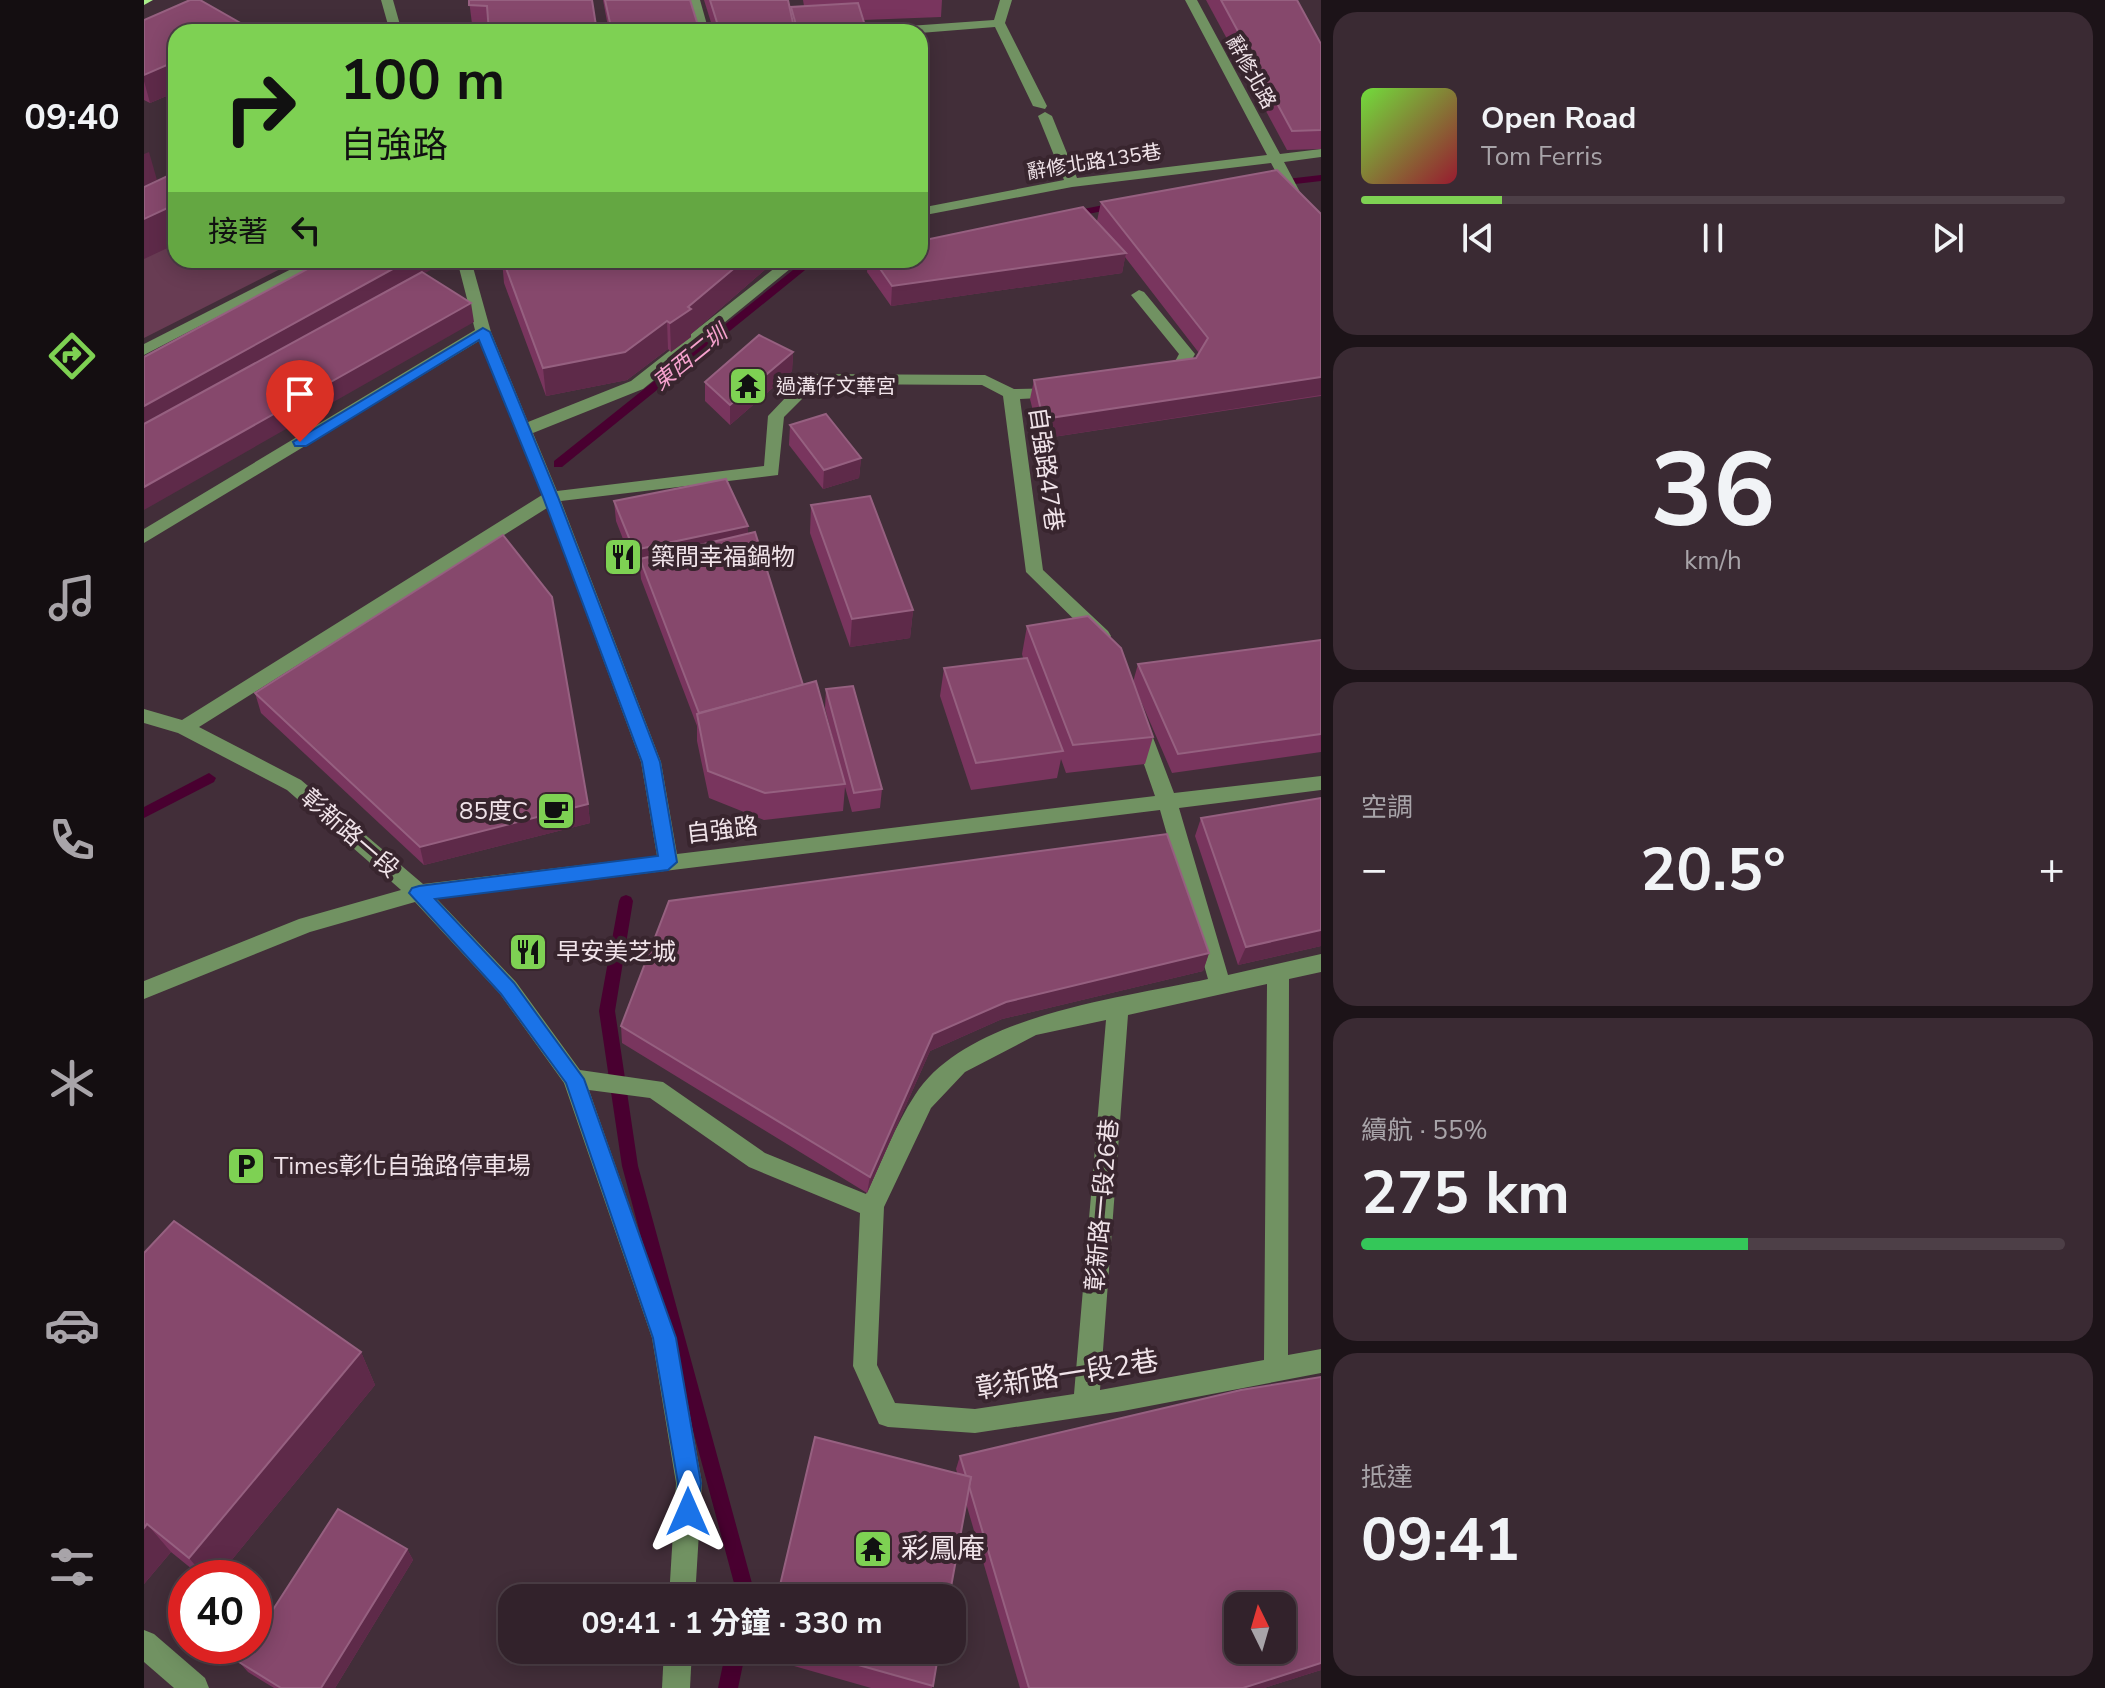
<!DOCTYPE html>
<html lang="zh-TW">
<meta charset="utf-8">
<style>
body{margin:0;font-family:"Nunito Sans","Noto Sans TC",sans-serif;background:#3a2a33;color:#f1f3f6;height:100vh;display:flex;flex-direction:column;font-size:30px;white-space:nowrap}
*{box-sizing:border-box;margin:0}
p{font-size:26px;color:#a8a4a9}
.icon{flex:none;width:44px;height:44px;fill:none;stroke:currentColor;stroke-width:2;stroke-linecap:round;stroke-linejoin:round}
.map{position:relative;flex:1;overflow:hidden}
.drawer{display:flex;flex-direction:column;gap:12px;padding:12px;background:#1c1318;width:784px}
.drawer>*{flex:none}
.top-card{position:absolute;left:24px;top:24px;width:760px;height:244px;border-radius:24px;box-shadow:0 4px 20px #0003,0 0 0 2px #4d3f47;background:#7ed153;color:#111;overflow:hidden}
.needle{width:52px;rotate:355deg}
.fabs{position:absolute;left:1080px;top:1592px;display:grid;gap:16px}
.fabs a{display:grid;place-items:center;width:72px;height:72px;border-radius:16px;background:#32222b;box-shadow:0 4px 20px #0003,0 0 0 2px #4d3f47;font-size:40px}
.speed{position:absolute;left:24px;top:1560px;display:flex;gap:16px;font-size:40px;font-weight:700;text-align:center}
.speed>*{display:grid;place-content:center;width:104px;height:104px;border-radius:50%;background:#32222b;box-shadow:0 4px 20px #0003,0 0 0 2px #4d3f47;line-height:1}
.speed .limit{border:12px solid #d22;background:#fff;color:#111}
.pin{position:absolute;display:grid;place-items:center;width:68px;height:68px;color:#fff;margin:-82px -34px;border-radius:50% 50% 50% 0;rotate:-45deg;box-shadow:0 0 8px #0007}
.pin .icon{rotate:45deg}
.me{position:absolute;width:88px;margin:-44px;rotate:0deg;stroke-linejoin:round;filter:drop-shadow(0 0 6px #0008)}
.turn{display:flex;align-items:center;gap:28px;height:168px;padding:0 40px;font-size:36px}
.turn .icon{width:104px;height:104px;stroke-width:2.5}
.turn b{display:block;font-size:56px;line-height:68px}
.then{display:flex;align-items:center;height:76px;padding:0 40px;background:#0003;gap:16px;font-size:30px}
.big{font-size:60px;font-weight:700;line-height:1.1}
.drawer .card{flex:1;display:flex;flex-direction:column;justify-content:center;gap:12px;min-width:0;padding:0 28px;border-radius:24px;background:#3a2a33}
.drawer .dial{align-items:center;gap:0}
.dial b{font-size:104px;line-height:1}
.song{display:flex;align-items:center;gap:24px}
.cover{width:96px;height:96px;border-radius:12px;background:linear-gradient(135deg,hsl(100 70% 55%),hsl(350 70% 35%))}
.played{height:8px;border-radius:4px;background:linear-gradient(90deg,#7ed153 20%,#4d3f47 20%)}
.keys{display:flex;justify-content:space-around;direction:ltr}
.heat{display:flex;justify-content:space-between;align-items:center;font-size:44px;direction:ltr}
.charge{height:12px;border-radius:6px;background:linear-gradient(90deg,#34c759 55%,#4d3f47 0)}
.trip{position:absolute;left:354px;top:1584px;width:468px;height:80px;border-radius:24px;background:#32222b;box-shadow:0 4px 20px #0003,0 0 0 2px #4d3f47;font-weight:700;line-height:80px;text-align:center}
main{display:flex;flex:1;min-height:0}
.dock{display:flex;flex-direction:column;width:144px;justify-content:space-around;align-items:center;background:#140e11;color:#a8a4a9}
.dock .icon{width:56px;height:56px}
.dock .on{color:#7ed153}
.dock b{font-size:36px;color:#f1f3f6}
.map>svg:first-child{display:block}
.green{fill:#683c53}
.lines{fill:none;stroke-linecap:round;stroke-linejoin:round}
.stream{fill:#490030;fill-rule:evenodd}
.minor{fill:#719262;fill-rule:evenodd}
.major{fill:#aaee8b;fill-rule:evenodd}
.wall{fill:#79355e}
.shaded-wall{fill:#5e2a49}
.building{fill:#86486c;stroke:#966080;stroke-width:2;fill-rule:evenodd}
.route{fill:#1a73e8;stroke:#114b97;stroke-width:2}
.labels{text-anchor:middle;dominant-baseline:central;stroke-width:8;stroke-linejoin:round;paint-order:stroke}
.far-street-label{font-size:20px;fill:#f0e3e9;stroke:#38252e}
.far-poi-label{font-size:20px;fill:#f0e3e9;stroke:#38252e;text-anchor:start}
.far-water-label{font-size:22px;font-style:italic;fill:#f6a2ce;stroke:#38252e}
.street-label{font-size:24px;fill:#f0e3e9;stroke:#38252e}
.poi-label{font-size:24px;fill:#f0e3e9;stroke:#38252e;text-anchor:start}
.near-street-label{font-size:28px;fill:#f0e3e9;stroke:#38252e}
.near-poi-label{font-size:28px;fill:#f0e3e9;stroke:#38252e;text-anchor:start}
</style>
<main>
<nav class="dock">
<b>09:40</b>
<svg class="icon on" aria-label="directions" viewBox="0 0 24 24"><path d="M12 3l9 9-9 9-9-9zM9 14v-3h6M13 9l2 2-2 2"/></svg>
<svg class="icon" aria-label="music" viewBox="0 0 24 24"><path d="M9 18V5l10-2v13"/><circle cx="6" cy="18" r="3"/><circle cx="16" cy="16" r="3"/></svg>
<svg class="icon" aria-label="phone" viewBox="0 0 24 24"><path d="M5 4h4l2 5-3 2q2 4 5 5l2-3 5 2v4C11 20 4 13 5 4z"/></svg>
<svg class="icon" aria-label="climate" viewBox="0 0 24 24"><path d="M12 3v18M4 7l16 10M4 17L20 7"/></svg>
<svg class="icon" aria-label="car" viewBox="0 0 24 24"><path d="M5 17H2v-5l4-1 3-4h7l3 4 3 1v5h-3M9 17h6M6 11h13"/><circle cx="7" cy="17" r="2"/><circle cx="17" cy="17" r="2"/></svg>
<svg class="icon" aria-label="filters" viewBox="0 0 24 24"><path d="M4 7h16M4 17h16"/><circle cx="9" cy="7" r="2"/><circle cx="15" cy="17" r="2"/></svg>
</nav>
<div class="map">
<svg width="1177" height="1688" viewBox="0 0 1177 1688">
<rect width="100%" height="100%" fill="#422e39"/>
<polygon class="green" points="32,187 32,260 154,260 0,338 0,202"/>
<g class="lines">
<g class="stream">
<polygon points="1177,175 1177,181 1134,186 1129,183 1134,180"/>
<polygon points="975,202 979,203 979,207 924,218 919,215 924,212"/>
<polygon points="667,260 688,260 666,266 418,467 410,467 410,461 659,262"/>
<polygon points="65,773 72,778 70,782 0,818 0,807"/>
<polygon points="482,895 487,897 489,901 471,1011 494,1166 612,1598 594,1598 478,1166 455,1011 475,901 477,897"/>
<polygon points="582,1650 602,1650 594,1688 574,1688"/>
</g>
<g class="minor">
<polygon points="237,0 249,0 258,32 246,32"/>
<polygon points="544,0 556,0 565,32 553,32"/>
<polygon points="856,0 868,0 861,23 903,106 901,109 889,106 851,27 776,33 730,32 736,28 850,20"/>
<polygon points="1041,0 1053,0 1136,154 1177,149 1177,157 1140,162 1156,192 1177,217 1177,230 1172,229 1143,193 1127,163 928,187 776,216 776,208 920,180 894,116 901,112 908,116 933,178 1123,155"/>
<polygon points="165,260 183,260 0,355 0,344"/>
<path d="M313,260h14l20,72 37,90 103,-41 154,-121h16l-158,129 -110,44 24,58 207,-25 4,-50 39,-41 6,-1 172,1 29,14 51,-1 2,4 -8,5 -39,2 23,171 65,61 3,5 -3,5h-12l-70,-69 -23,-176 -21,-11 -165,-1 -33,33 -6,58 -217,26 100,261 16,92 478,-58 -24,-69 9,-7 9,7 25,66 147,-17v14l-142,18 49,167 93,-21v18l-32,7 -1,376 33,-6v24l-198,38 -148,22 -87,-6 -9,-3 -26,-58 7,-153 -111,-46 -99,-69 -61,-8 87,248 26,145 -7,115h-26l7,-115 -24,-145 -88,-255 -64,-89 -85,-92 -105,30 -166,67v-18l155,-62 102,-29 -114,-100 -109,-57 -34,-10v-14l38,11 360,-225 -63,-154 -335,202v-14l331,-199zM403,508l94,254 16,94 -234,28 -122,-104 -102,-53zM1016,810l48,169c-87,19 -242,36 -293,116 -20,30 -33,67 -49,99l-101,-41 -102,-71 -83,-12 -64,-88 -79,-83zM1123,984l-3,376 -164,30 28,-375zM962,1020l-32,374 -99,15 -80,-6 -18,-38 7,-158 47,-99 34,-36 71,-37z"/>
<polygon points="995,290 1000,292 1051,354 1040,374 1021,378 1013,373 1028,367 1035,354 987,295"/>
<polygon points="0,1630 10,1634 61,1678 65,1688 30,1688 0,1662"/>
<polygon points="520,1650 548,1650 546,1688 518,1688"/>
</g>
<polygon class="major" points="0,0 9,0 0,5"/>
</g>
<g class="wall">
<polygon points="325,0 453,32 329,32"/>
<polygon points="459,0 546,0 556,32 465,32"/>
<polygon points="560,0 644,0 647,14 647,7 660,6 659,0 798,0 797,17 719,20 723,32 570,32"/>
<polygon points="1062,0 1153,0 1177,44 1177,149 1143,150"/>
<polygon points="0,20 32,32 32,92 6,103 0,100"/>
<polygon points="957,202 1177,214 1177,396 896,439 886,399 890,380 1052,358 1055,353 981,257 978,273 747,306 723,272 724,260 776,260 953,221"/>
<polygon points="358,260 624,260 624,267 547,334 547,337 527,352 524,349 483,380 402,396 360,283"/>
<polygon points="649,352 648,371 586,425 561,401 561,382"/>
<polygon points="646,425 717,458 715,478 679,489 645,445"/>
<polygon points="470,501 604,526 604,533 659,685 691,747 681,708 682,689 738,789 736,808 708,812 701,787 699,811 620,820 565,798 553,741 553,726 497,579 496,568 491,570 472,521"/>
<polygon points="667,505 769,610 766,638 706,647 666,533"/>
<polygon points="883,626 989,682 994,664 1177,640 1177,752 1028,773 993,692 1009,737 1001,764 922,773 917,759 913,778 827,790 796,696 800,668 879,658 878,654"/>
<polygon points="111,693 444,804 446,823 280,865 117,713"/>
<polygon points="1177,798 1177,946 1094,965 1051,836 1057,818"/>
<polygon points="1065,953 1059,971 858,1019 786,1051 723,1193 478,1043 477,1026"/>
<polygon points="30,1221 217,1352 231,1385 73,1578 59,1578 27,1552 0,1584"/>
<polygon points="1177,1377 1177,1670 1120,1688 876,1688 812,1469 816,1456"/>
<polygon points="263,1549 269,1560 191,1688 130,1688 104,1672 95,1662"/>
<polygon points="622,1650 795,1650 788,1688 727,1688 622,1658"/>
</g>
<g class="shaded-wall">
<polygon points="32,61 32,92 6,103 0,81 0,75"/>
<polygon points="5,152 13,180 0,186 0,154"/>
<polygon points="32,204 32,244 0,259 0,219"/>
<polygon points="982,253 978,273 747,306 748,286"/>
<polygon points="265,260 300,260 301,262 0,430 0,406"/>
<polygon points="600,260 624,260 624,267 547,334 547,337 527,352 526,323"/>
<polygon points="327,303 330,322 0,510 0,487"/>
<polygon points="523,321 524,349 483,380 402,396 399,368"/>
<polygon points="649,352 648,371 586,425 586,405"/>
<polygon points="1177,377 1177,395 896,439 899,419"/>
<polygon points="717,458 715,478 679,489 680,470"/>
<polygon points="604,526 604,546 496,559 496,568 491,570 490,550"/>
<polygon points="769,610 766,638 706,647 708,619"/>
<polygon points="444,804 446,823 280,865 276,847"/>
<polygon points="1177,930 1177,946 1094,965 1102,947"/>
<polygon points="1065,953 1059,971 858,1019 786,1051 723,1193 726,1177 789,1034 862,1002"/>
<polygon points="217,1352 231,1385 73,1578 62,1578 45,1558"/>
<polygon points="3,1524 27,1552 0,1584 0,1528"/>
<polygon points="263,1549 269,1560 191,1688 177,1688"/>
<polygon points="1177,1663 1177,1670 1120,1688 1099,1688"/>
</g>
<g class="building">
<polygon points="46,0 56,0 107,29 99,32 32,32 32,61 0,75 0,20"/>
<polygon points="325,0 448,0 453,32 345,32 343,6 325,5"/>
<polygon points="461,0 546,0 556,32 468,32"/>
<polygon points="566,0 644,0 651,32 576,32"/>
<polygon points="1077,0 1153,0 1177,44 1177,130 1148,131"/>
<polygon points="714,3 723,32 654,32 647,7"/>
<polygon points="1133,170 1177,214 1177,377 899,419 890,380 1052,358 1064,338 957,202"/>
<polygon points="32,172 32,204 0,219 0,187"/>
<polygon points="939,207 982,253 748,286 730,260 776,260 776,241"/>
<polygon points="180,260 265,260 0,406 0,357"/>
<polygon points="359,260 600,260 544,307 547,309 526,323 523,321 481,352 399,368"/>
<polygon points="278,272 327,303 0,487 0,424"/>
<polygon points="615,335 649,352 586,405 561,382"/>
<polygon points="682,414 717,458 680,470 646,425"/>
<polygon points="582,479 604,526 490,550 470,501"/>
<polygon points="726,496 769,610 708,619 667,505"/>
<polygon points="611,532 659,685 555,713 496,559"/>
<polygon points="359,535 408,597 444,804 276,847 111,693"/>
<polygon points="944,616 977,648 1009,737 929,745 883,626"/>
<polygon points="1177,640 1177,734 1034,754 994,664"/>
<polygon points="883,658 919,751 832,763 800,668"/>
<polygon points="672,681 701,784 621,793 564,771 553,714"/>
<polygon points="709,686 738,789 710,793 682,689"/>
<polygon points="1177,798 1177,930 1102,947 1057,818"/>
<polygon points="1023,834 1065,953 862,1002 789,1034 726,1177 477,1026 525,901"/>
<polygon points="30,1221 217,1352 45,1558 3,1524 0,1528 0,1253"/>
<path d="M1177,1377v286l-78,25h-214l-60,-202 2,-9 -5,-1 -6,-20 281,-66zM1094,1606h44v44h-44z"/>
<polygon points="671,1437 827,1477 805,1598 633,1598"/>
<polygon points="194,1509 263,1549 177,1688 137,1688 95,1662 105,1646 110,1646 110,1639"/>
<polygon points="661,1650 795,1650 789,1686"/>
</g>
<polygon class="route" points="339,328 346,332 414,497 516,762 533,862 524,870 291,899 370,983 440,1079 532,1338 557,1483 552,1520 544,1524 535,1520 532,1512 534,1483 509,1338 422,1083 357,994 265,893 268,888 275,886 514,856 498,762 399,497 335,340 162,446 151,446 149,442"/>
<defs>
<symbol id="temple-square" viewBox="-11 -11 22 22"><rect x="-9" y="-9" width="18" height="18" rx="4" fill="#7ed153" stroke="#38252e"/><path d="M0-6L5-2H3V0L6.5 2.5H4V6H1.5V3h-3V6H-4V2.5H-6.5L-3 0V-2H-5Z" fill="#111"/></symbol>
<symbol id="restaurant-square" viewBox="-11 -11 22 22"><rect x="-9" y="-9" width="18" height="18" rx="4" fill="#7ed153" stroke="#38252e"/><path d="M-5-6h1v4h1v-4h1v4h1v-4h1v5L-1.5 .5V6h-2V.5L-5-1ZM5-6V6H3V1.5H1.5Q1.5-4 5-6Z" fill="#111"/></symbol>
<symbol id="cafe-square" viewBox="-11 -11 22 22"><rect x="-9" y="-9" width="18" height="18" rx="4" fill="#7ed153" stroke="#38252e"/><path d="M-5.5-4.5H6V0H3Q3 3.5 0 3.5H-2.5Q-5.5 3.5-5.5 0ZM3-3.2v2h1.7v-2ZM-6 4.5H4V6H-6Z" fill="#111"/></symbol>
<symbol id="parking-square" viewBox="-11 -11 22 22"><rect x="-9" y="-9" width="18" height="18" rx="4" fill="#7ed153" stroke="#38252e"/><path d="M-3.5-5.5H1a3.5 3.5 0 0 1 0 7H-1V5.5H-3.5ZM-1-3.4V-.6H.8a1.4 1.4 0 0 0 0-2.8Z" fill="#111"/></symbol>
</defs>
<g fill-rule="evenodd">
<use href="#temple-square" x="582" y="364" width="44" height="44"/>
<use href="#restaurant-square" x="457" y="535" width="44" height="44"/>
<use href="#cafe-square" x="390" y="789" width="44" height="44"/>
<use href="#restaurant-square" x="362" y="930" width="44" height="44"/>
<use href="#parking-square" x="80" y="1144" width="44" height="44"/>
<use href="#temple-square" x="707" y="1527" width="44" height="44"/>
</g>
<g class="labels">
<g class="far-street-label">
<text transform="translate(1107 72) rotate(61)">辭修北路</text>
<text transform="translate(950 162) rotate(-9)">辭修北路135巷</text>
</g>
<g class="far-poi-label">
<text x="632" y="386">過溝仔文華宮</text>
</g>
<g class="far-water-label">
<text transform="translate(546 358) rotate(-39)">東西二圳</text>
</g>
<g class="street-label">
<text transform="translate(902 469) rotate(82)">自強路47巷</text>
<text transform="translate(578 830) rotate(-7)">自強路</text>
<text transform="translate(206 833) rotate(41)">彰新路一段</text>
<text transform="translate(958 1205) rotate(-85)">彰新路一段26巷</text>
</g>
<g class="poi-label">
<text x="507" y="557">築間幸福鍋物</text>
<text x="384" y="811" text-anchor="end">85度C</text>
<text x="412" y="952">早安美芝城</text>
<text x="130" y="1166">Times彰化自強路停車場</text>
</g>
<g class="near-street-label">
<text transform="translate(923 1375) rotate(-9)">彰新路一段2巷</text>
</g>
<g class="near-poi-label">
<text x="757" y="1549">彩鳳庵</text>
</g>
</g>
</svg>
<div class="fabs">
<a><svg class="needle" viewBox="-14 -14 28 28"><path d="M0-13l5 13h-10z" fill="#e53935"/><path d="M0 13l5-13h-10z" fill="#a8a4a9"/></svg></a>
</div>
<div class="speed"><div class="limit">40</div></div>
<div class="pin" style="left:156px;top:442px;background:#d93025"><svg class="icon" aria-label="arrive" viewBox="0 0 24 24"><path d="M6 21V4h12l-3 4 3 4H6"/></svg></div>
<svg class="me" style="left:544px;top:1512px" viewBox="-20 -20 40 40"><path d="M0-17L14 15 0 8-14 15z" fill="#1a73e8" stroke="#fff" stroke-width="4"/></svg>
<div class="trip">09:41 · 1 分鐘 · 330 m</div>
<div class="top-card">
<div class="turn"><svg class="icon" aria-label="right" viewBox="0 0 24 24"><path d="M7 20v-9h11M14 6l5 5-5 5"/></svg><div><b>100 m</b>自強路</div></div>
<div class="then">接著<svg class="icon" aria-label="left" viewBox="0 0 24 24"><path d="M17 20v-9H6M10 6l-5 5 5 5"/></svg></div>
</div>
</div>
<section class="drawer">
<div class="card">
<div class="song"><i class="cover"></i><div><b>Open Road</b><p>Tom Ferris</p></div></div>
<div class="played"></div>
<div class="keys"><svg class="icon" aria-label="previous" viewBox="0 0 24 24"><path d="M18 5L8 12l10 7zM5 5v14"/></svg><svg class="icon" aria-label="pause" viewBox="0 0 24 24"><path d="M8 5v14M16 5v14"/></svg><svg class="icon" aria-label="next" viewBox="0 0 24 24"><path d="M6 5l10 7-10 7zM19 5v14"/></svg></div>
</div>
<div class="card dial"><b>36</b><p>km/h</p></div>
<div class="card"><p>空調</p>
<div class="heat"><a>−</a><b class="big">20.5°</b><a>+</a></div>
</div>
<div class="card"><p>續航 · 55%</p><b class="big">275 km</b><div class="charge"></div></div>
<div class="card"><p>抵達</p><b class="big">09:41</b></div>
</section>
</main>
